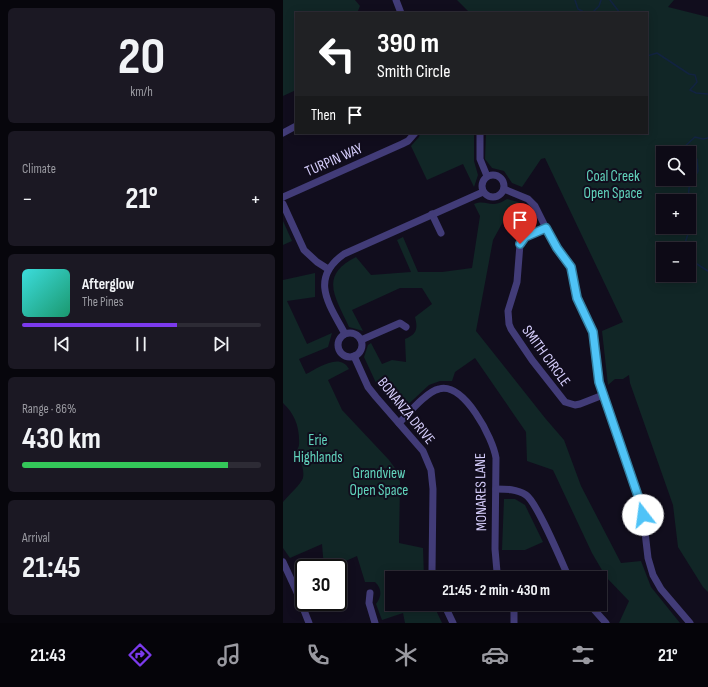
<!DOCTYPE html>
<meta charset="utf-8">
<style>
body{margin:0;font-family:"Sofia Sans Condensed",sans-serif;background:#1b1823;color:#f1f3f6;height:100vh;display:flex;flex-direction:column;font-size:15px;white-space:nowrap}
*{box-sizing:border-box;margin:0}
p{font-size:13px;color:#9a9aa1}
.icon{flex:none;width:22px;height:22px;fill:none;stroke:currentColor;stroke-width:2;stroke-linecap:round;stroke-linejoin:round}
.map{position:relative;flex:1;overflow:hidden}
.details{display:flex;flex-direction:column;gap:8px;padding:8px;background:#07060c;width:283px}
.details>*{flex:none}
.guide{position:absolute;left:12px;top:12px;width:353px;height:122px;border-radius:0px;box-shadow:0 2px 10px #0003,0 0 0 1px #2d2b35;background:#202124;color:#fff;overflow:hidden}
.buttons{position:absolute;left:373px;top:146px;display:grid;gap:8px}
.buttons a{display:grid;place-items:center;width:40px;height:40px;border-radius:0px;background:#0d0a16;box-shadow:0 2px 10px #0003,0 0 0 1px #2d2b35;font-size:20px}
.speed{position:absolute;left:12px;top:559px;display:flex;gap:8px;font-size:20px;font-weight:700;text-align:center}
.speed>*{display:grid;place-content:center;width:52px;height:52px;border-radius:50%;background:#0d0a16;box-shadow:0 2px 10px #0003,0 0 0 1px #2d2b35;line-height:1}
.speed .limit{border:2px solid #111;border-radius:6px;background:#fff;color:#111}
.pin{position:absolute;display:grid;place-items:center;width:34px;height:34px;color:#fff;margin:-41px -17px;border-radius:50% 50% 50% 0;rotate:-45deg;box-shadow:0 0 4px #0007}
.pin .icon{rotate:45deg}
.me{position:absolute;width:44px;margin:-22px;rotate:345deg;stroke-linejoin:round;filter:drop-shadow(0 0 3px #0008)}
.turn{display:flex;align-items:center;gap:14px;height:84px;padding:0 16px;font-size:18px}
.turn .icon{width:52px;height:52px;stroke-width:2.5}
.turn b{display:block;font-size:28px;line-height:34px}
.then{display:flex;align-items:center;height:38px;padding:0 16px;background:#0003;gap:8px;font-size:15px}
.big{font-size:30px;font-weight:700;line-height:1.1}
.details .widget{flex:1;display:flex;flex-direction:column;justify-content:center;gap:6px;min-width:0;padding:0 14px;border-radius:6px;background:#1b1823}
.details .dial{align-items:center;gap:0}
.dial b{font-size:52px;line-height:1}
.song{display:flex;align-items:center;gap:12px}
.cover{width:48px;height:48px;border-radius:6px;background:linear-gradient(135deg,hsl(180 70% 55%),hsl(160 70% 35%))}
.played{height:4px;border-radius:2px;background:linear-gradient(90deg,#7c3aed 65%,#2d2b35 65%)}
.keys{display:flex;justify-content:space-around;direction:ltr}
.heat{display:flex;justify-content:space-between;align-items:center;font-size:22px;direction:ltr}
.charge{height:6px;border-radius:3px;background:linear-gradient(90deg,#34c759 86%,#2d2b35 0)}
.trip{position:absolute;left:102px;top:571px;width:222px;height:40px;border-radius:0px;background:#0d0a16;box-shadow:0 2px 10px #0003,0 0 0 1px #2d2b35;font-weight:700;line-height:40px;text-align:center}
.tab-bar{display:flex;height:64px;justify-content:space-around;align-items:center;background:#050409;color:#9a9aa1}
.tab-bar .icon{width:28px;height:28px}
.tab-bar .on{color:#7c3aed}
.tab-bar b{font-size:18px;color:#f1f3f6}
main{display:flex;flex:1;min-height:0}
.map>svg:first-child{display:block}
.green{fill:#112626;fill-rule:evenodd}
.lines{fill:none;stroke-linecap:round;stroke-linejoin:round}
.stream{stroke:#122341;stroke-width:1.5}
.minor{stroke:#423c78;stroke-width:7}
.route-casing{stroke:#337fa1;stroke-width:10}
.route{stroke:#4fc3f7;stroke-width:7}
.labels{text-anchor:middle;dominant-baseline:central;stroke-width:4;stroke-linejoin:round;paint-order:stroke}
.street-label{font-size:15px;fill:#d5cdfb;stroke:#110d1d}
.park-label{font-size:15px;fill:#61d3bc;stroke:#110d1d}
</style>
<main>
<section class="details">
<div class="widget dial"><b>20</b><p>km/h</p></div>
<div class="widget"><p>Climate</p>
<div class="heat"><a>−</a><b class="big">21°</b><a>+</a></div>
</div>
<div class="widget">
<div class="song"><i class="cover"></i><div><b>Afterglow</b><p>The Pines</p></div></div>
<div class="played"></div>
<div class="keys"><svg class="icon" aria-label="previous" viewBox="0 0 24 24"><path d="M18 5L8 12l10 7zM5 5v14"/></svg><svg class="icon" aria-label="pause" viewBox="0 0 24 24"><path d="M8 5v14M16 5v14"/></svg><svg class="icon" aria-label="next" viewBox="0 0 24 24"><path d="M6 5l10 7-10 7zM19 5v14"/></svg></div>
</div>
<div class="widget"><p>Range · 86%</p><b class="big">430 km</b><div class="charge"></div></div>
<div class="widget"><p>Arrival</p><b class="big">21:45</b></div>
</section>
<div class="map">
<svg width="425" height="623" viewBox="0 0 425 623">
<rect width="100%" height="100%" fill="#110d1d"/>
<g class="green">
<polygon points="0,0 72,0 77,6 74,13 13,13 13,90 0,96"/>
<path d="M174,0h217l-6,7 40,10v575l-5,-5 -25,-40 -5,-42 -43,-122 -1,-8 -6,4h-8l-7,6 -6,-54 21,-9 -78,-164 -4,1 -19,28 -10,-4 -8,-12 -12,-3 -7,-9 1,-26h161v-120h-177zM380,153h26v26h-26zM380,201h26v26h-26zM380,249h26v26h-26z"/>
<polygon points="137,133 191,133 191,161 195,175 191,187 180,164 144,180 128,146 136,137"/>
<path d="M224,199l11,3 8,5 -22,13 -11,20 -17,91 69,87 19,22 17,46 40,77 20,-2 10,26 29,36h-61l10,-22 -23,-24 -14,-24 -39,-83 -26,-9 -1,-29 -51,-74 -20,14 -3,9h-12l-11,4 -29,27 -23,-27 -13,-28 4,-12 3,-2 11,21 10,-4 14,2 -1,-23c12,-5 13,-10 10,-22l17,-13 -10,-16h-22l-48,22 11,21 -14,-4c-13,-29 -31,-51 7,-70l15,18 40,-3 -14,-32 6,-3 15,35h24l30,-4 8,-52 -6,-12c14,-5 16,6 33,-5z"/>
<polygon points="0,221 9,241 0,245"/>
<path d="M32,273v24l-28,4 20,43 25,-11 -4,14 -29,12 7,15c12,-6 34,-22 43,-5l-21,11 14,30 47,50 8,11 3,11 -1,61 24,5 1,30h-32v26h41l9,19h-37l-2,-10 -21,7 -6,-16c6,-7 6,-16 -1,-22h-10l-8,-26 -27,12h-6l-2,-24 -32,14 -7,-10v-46c5,-6 18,-18 20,-24 2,-12 -5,-19 -6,-27 0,-2 2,-4 2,-6 1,-17 -4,-31 -16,-42v-123z"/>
<polygon points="221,499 232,499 242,505 260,542 242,550 219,550"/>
</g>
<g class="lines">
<g class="stream">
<polyline points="292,0 295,9 303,13"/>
<polyline points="327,0 337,13"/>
<polyline points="309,13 316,6 318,0"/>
<polyline points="364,56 374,53 406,74 412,75 414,82 407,90 413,93 425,94"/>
<polyline points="398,153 399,149 412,137 420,139 425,138"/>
<polyline points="405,201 406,188 415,171 414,159 410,156 406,158"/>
<polyline points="400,249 406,231 404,227"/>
<polyline points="406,259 425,271"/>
</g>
<g class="minor">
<polyline points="113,0 118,13"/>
<polyline points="0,133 13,126"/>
<polyline points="197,133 197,159 204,176"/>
<circle cx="210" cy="186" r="11"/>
<polyline points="221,189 245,199 252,206 273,248 287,267 294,298 310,332 316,382 355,496 360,515 365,558 370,575 378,589 407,623"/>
<polyline points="0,197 119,144 125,141 132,133"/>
<polyline points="0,204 21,250 34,262 45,269"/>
<polyline points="149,214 158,233"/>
<polyline points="263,228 242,237 237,244 234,282 225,311 226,324 228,329 249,360 282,402 292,405 297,404 320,395"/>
<circle cx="67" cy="345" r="12"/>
<path d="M62,334c-16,-30 -36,-55 -1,-80l139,-62"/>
<polyline points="78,340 117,323 123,327"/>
<polyline points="71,356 85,387 93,397 140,451 148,470 150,489 149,572 150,578"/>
<path d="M116,423c10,-10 27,-31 40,-34 25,-7 54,49 57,69l-1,91 2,23 3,6"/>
<path d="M213,489c10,0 21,0 30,6 11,7 36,68 43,83"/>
<polyline points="0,562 13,590 26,623"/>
<polyline points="87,593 86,603 92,623"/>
<polyline points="161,604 170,623"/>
<polyline points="229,604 231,612 231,623"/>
<polyline points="306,604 323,623"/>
</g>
</g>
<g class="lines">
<defs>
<polyline id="route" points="237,244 242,237 263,228 274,248 288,267 294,298 310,332 316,382 355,496 360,515"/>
</defs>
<use href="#route" class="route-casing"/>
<use href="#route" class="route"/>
</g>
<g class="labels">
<g class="street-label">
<text transform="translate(51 160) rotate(-24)">TURPIN WAY</text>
<text transform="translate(263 356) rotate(54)">SMITH CIRCLE</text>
<text transform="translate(123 411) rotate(51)">BONANZA DRIVE</text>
<text transform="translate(198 492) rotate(-91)">MONARES LANE</text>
</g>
<g class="park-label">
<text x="330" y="176">Coal Creek<tspan x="330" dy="17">Open Space</tspan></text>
<text x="35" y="440">Erie<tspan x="35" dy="17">Highlands</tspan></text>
<text x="96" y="473">Grandview<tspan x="96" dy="17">Open Space</tspan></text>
</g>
</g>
</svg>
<div class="buttons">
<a><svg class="icon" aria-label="search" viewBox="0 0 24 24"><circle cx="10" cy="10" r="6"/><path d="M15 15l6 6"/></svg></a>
<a>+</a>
<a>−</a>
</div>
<div class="speed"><div class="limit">30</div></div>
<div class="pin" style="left:237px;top:244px;background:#d93025"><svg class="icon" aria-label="arrive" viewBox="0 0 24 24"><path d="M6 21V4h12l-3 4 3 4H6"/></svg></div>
<svg class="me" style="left:360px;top:515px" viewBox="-20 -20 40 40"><circle r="19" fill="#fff"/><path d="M0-13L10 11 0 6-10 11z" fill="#4fc3f7"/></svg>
<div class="trip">21:45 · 2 min · 430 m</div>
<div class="guide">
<div class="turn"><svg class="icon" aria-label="left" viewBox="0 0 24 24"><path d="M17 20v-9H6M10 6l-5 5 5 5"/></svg><div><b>390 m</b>Smith Circle</div></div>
<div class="then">Then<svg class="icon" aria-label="arrive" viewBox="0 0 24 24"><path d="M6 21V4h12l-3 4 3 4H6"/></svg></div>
</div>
</div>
</main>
<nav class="tab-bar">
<b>21:43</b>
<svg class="icon on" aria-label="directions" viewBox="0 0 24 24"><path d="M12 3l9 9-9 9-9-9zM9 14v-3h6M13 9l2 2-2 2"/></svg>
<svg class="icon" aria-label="music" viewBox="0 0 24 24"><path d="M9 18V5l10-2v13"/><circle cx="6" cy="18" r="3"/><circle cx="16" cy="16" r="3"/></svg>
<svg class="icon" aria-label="phone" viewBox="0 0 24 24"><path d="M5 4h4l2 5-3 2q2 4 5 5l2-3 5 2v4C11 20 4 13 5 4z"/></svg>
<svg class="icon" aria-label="climate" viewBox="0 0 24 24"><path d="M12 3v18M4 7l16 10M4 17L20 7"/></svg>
<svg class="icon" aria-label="car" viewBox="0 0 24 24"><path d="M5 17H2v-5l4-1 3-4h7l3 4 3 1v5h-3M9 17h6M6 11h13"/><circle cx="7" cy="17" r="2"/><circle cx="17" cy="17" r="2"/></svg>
<svg class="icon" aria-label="filters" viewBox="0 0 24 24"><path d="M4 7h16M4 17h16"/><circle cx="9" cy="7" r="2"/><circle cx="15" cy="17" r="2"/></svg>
<b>21°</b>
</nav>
